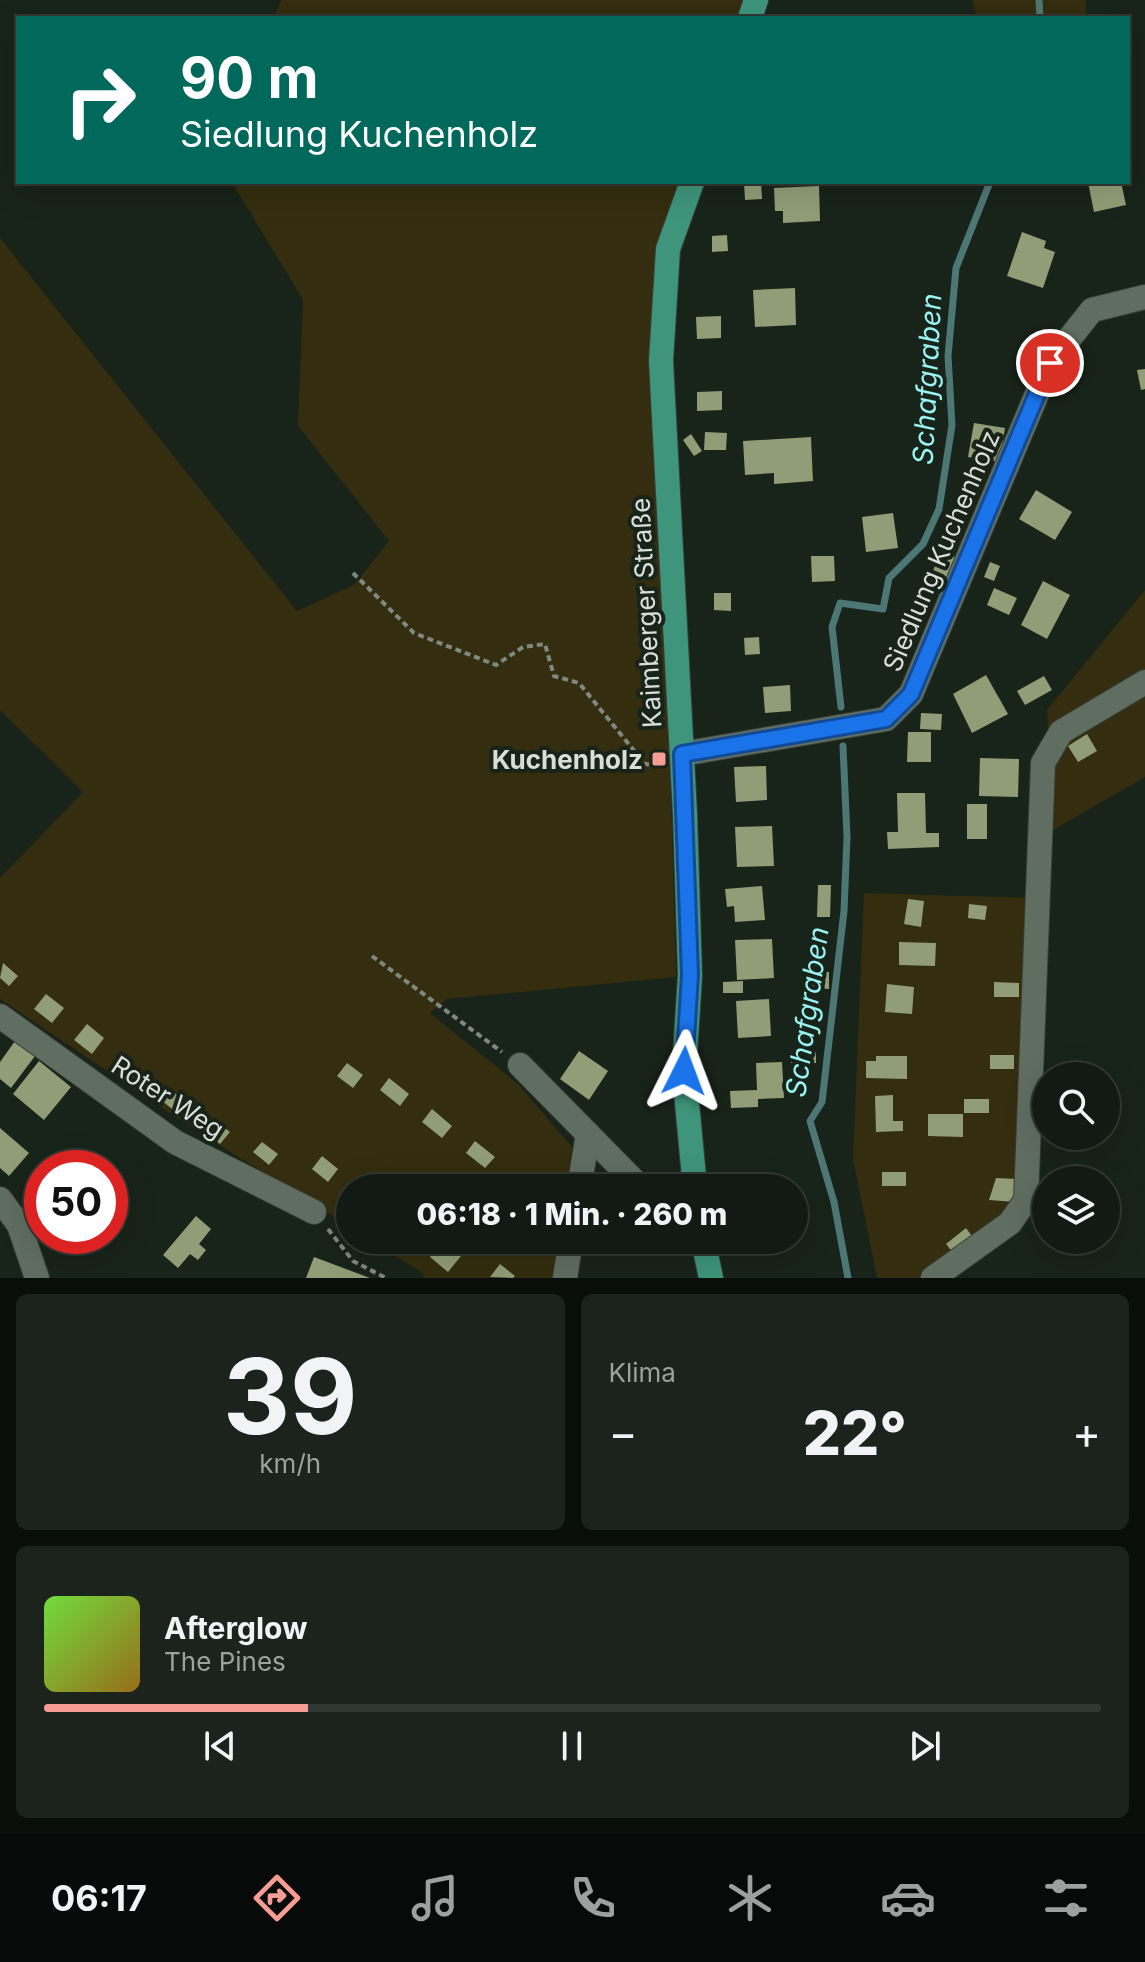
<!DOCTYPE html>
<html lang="de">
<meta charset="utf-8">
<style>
body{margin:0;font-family:Inter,sans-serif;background:#1b231c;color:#f1f3f6;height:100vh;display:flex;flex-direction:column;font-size:30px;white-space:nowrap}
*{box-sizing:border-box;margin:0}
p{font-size:26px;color:#9ca1a0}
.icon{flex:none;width:44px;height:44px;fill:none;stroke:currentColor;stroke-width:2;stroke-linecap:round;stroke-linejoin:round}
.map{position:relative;height:1278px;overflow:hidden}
.sheet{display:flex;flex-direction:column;gap:16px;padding:16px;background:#0a0e0a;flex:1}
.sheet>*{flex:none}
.guide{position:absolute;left:16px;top:16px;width:1114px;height:168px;border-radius:0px;box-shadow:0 8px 32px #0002,0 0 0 2px #313833;background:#00695c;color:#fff;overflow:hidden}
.tools{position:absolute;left:1032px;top:1062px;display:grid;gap:16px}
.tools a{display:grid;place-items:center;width:88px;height:88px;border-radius:50%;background:#121a13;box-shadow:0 8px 32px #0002,0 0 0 2px #313833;font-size:40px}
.speed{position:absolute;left:24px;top:1150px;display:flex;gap:16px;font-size:40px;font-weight:700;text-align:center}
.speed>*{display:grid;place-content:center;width:104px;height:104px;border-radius:50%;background:#121a13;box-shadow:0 8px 32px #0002,0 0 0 2px #313833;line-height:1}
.speed .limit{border:12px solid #d22;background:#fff;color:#111}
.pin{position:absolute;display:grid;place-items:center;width:68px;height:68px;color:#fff;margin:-34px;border:4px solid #fff;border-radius:50%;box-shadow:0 2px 8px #0007}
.me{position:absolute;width:88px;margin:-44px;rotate:3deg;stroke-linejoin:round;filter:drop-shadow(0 0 6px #0008)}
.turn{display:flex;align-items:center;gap:28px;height:168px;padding:0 32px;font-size:36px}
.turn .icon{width:104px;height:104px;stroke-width:2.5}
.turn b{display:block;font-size:56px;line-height:68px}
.big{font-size:60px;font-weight:800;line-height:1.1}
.sheet .widget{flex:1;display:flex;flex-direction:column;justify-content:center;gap:12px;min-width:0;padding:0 28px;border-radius:12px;background:#1b231c}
.sheet .dial{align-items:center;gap:0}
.dial b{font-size:104px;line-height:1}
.song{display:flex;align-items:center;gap:24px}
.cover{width:96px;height:96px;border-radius:12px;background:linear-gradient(135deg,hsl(100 70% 55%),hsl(40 70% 35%))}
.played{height:8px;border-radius:4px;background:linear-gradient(90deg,#f59c94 25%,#313833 25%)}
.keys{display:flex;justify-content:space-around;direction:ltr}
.heat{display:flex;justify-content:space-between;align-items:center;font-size:44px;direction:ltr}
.sheet .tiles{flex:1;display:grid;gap:16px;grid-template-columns:1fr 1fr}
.widget:last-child{grid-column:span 2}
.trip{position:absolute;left:336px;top:1174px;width:472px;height:80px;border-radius:40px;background:#121a13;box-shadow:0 8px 32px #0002,0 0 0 2px #313833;font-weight:800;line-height:80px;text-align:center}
.tabs{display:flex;height:128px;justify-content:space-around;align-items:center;background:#070a08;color:#9ca1a0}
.tabs .icon{width:56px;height:56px}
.tabs .active{color:#f59c94}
.tabs b{font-size:36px;color:#f1f3f6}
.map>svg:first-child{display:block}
.green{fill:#342d0f}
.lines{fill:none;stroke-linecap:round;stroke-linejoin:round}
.stream{stroke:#4d7775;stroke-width:7}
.building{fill:#919d77}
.minor-casing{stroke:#373f38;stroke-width:26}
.major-casing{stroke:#373f38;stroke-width:26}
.path{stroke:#808981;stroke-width:4;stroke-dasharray:6 4;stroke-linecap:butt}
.minor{stroke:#606d61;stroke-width:24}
.major{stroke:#3e957b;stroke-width:24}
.route-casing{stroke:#114b97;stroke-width:20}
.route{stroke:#1a73e8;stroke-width:14}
.poi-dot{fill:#f59c94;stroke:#182319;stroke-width:3}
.labels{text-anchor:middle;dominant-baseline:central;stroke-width:8;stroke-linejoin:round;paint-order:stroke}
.street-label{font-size:26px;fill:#d8dfd8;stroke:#182319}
.poi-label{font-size:26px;font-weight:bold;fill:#d8dfd8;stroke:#182319;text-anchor:end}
.water-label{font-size:28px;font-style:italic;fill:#99f3f2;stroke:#182319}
</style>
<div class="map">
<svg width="1145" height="1278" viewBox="0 0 1145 1278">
<rect width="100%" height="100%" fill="#182319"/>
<g class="green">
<polygon points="281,0 745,0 739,18 274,18"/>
<polygon points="972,0 1086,0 1086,18 977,18"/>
<polygon points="235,182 683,182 656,262 649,374 669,726 676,977 447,999 430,1013 518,1084 572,1147 566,1188 350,1188 350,1227 186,1124 0,999 0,878 83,792 0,710 0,238 297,611 354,585 389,541 298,426 303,300 234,186"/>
<polygon points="1145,590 1145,777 1053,830 1047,710"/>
<polygon points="864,893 1033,898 1021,1201 1008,1222 920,1278 877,1278 853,1159"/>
<polygon points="370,1240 559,1240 553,1278 423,1278 424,1274"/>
</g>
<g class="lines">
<g class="stream">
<polyline points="1039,0 1040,18"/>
<polyline points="841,707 832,627 840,603 883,609 889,578 923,544 939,509 952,425 948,356 956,268 990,182"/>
<polyline points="843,746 847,837 844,911 822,1102 810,1121 834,1202 848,1278"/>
</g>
</g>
<g class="building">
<polygon points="744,182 761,182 762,199 745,200"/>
<polygon points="1088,182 1121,182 1126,205 1094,212"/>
<polygon points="819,186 820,221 783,223 783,211 775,211 774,188"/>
<polygon points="1022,232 1046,241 1044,248 1055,252 1043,288 1007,276"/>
<polygon points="727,235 728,251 712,252 712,236"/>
<polygon points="795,288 796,325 755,327 753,290"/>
<polygon points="721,316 721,338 697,339 696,317"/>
<polygon points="1145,369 1145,389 1141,390 1137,370"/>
<polygon points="722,391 722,410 697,411 697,392"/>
<polygon points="974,423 1005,428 999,462 968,457"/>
<polygon points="705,432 727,433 726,450 704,450"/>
<polygon points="691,434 702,451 694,456 683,440"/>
<polygon points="811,437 813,481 774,484 774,473 745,475 743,441"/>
<polygon points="1036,490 1072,512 1055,540 1019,519"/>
<polygon points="893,513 898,548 866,552 862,517"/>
<polygon points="941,551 962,560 949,592 928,583"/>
<polygon points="811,556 834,556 835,581 812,582"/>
<polygon points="990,562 1000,566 994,581 984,577"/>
<polygon points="1043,581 1070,595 1047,639 1021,625"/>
<polygon points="994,588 1017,598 1009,615 987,605"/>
<polygon points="714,593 731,593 731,611 714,610"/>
<polygon points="759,637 760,654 745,655 744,638"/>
<polygon points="986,675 1008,714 972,733 953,694"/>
<polygon points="1044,676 1052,690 1025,705 1017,691"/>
<polygon points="790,685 791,711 765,713 763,687"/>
<polygon points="921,713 942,714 941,730 920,729"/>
<polygon points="908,732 931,732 931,762 907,762"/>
<polygon points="1087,734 1097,751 1078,762 1068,746"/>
<polygon points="980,758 1019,759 1018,797 979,796"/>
<polygon points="766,766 767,800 736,802 734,767"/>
<polygon points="897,793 925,793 926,833 939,833 939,847 888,849 887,832 898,832"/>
<rect x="967" y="804" width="20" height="35"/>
<polygon points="772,826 774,866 737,867 735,827"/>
<polygon points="818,885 831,885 830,917 817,917"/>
<polygon points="762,886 765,920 735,922 734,906 727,907 725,889"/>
<polygon points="908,899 924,901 921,927 904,924"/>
<polygon points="969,904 987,906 985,920 968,918"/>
<polygon points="772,939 774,978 737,980 735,940"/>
<polygon points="899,942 936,943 935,966 899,965"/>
<polygon points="3,963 18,976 9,986 0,978"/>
<polygon points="809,971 829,972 829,989 808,988"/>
<polygon points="743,981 743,993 723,993 723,982"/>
<polygon points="994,982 1019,983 1019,997 994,997"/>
<polygon points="887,984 914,987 912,1014 885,1012"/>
<polygon points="46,994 64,1008 52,1023 34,1009"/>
<polygon points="769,999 771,1036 738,1038 736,1001"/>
<polygon points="87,1024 104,1038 92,1054 74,1040"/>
<polygon points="15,1041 35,1056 11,1088 0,1079 0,1062"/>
<polygon points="579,1051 608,1071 589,1100 560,1079"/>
<polygon points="816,1052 816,1063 791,1063 791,1053"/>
<rect x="990" y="1055" width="24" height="14"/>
<polygon points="876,1056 907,1056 907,1079 866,1078 866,1061 876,1061"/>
<polygon points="39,1061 71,1087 44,1120 13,1094"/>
<polygon points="782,1062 784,1098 758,1099 758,1107 731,1108 730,1091 757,1090 756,1063"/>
<polygon points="347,1063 363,1075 353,1088 337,1076"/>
<polygon points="128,1064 143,1076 134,1087 119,1075"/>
<polygon points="389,1078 409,1094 400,1106 380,1090"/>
<polygon points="170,1089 186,1102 177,1113 161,1100"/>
<polygon points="893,1095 893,1121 903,1121 903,1131 876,1132 875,1096"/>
<rect x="964" y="1099" width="25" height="14"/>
<polygon points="432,1109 452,1126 442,1138 422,1122"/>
<polygon points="928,1114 963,1114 963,1137 928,1136"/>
<polygon points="213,1119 230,1132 220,1144 204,1131"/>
<polygon points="0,1128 29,1153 9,1176 0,1168"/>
<polygon points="475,1141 495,1157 485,1168 466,1153"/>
<polygon points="262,1142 278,1154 269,1165 253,1152"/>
<polygon points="322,1156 338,1169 328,1182 312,1169"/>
<rect x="882" y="1172" width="24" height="14"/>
<polygon points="518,1173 535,1186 533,1188 509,1185"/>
<polygon points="996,1178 1017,1179 1015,1202 989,1200"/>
<polygon points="196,1216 211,1229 199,1244 206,1250 198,1260 190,1254 178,1268 163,1255"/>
<polygon points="966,1228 974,1239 955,1255 946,1244"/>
<polygon points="442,1241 461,1256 448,1272 430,1257"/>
<polygon points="314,1257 370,1278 306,1278"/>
<polygon points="500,1264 515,1276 513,1278 490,1277"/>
</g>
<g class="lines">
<defs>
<g id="minor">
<polyline points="682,754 886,719 911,694 1050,363 1092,310 1145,297"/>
<polyline points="0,1016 175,1142 314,1212"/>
<polyline points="520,1065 641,1188"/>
<polyline points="579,1188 588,1134"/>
<polyline points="0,1199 19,1225 37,1278"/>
<polyline points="565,1278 571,1240"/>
<polyline points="933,1278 1010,1223 1026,1200 1043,763 1061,732 1145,682"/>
</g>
<g id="major">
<polyline points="750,18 756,0"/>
<polyline points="692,182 668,249 661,361 685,814 690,975 684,1071 695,1188"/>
<polyline points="703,1240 711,1278"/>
</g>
</defs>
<use href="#minor" class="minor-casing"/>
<use href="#major" class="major-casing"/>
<g class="path">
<polyline points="353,573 414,633 496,665 523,647 545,644 554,676 579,683 645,764 660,766"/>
<polyline points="372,956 502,1052"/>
<polyline points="328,1229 353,1261 386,1278"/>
</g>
<use href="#minor" class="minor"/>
<use href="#major" class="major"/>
</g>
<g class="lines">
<defs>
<polyline id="route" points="684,1071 690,975 682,754 886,719 911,694 1050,363"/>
</defs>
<use href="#route" class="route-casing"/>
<use href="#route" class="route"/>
</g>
<rect class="poi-dot" x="651" y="751" width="16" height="16" rx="4"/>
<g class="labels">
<g class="street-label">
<text transform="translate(941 551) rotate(-67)">Siedlung Kuchenholz</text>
<text transform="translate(646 613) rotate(-93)">Kaimberger Straße</text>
<text transform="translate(168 1097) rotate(33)">Roter Weg</text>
</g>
<g class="poi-label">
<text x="643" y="759">Kuchenholz</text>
</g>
<g class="water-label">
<text transform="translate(927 379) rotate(-87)">Schafgraben</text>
<text transform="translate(807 1012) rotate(-82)">Schafgraben</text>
</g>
</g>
</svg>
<div class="tools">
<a><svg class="icon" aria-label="search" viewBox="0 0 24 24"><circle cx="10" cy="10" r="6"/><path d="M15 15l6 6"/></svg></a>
<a><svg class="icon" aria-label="layers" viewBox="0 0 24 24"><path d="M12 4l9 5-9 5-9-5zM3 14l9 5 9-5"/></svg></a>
</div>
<div class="speed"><div class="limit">50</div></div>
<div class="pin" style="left:1050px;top:363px;background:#d93025"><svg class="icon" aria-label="arrive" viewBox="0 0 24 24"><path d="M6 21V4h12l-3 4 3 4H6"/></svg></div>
<svg class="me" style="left:684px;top:1071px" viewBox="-20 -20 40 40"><path d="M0-17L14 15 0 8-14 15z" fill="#1a73e8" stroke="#fff" stroke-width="4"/></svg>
<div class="trip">06:18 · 1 Min. · 260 m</div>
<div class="guide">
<div class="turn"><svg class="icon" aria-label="right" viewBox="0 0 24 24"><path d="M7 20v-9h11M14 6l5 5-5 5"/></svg><div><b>90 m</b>Siedlung Kuchenholz</div></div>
</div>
</div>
<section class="sheet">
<div class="tiles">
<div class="widget dial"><b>39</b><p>km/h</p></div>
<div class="widget"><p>Klima</p>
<div class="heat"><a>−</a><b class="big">22°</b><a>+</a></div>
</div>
<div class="widget">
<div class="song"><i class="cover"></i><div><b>Afterglow</b><p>The Pines</p></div></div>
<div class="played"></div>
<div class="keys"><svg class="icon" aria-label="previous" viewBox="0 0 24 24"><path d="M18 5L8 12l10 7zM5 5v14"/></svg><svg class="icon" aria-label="pause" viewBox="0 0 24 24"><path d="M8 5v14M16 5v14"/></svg><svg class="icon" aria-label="next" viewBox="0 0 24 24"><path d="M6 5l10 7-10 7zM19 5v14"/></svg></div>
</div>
</div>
</section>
<nav class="tabs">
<b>06:17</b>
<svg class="icon active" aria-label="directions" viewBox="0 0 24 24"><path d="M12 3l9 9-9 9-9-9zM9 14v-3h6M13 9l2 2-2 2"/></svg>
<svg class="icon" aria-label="music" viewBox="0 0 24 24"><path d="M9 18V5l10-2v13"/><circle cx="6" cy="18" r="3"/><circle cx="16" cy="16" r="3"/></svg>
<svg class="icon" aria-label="phone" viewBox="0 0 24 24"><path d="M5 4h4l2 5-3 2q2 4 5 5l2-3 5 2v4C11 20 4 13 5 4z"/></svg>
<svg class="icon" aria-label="climate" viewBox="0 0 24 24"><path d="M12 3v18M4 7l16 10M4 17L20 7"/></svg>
<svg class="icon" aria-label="car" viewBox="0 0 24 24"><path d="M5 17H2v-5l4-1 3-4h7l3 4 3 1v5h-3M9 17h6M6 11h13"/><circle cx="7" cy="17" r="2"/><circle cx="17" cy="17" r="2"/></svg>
<svg class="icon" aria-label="filters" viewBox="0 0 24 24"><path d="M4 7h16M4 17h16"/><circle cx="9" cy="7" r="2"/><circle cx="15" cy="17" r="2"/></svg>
</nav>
